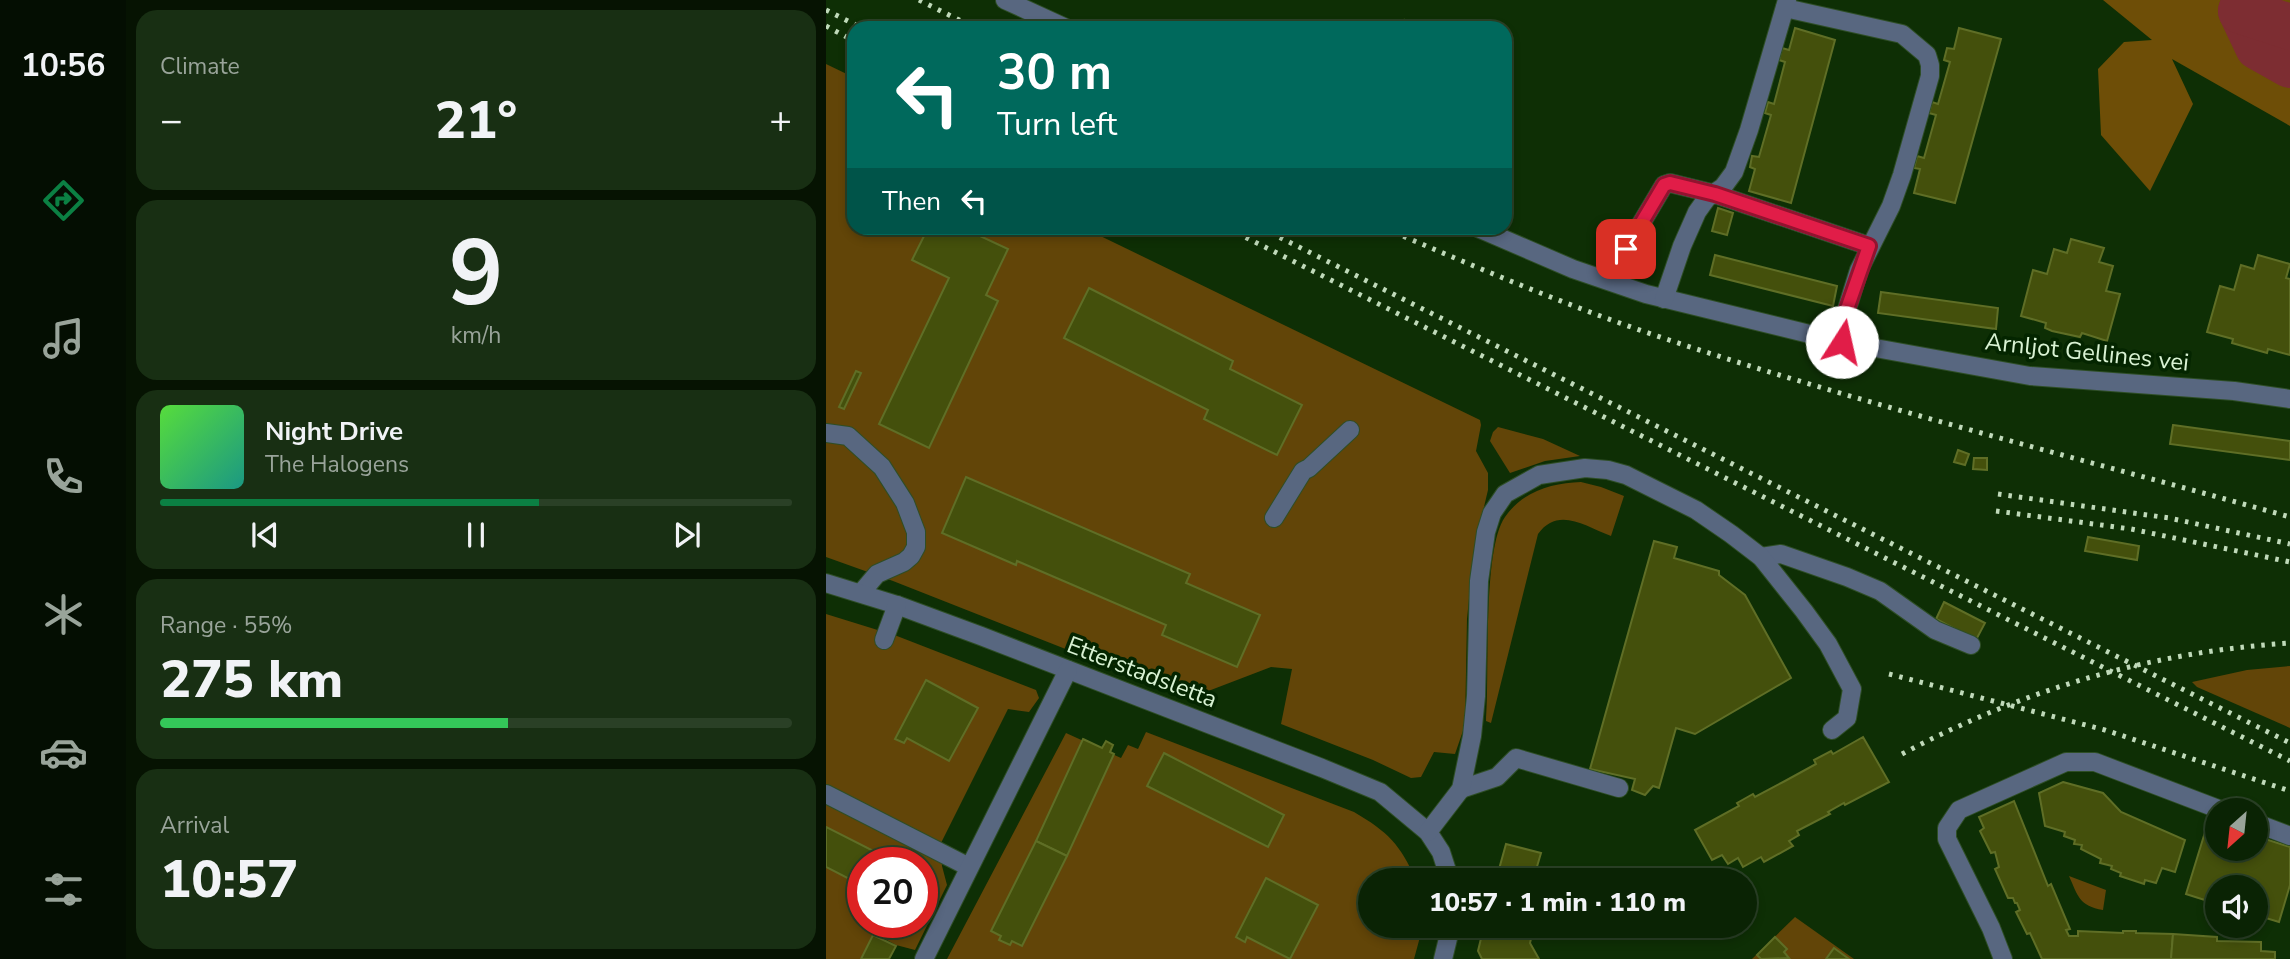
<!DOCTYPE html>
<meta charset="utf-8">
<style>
body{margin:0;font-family:"Nunito Sans",sans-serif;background:#182f13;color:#f1f3f6;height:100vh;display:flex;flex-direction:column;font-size:26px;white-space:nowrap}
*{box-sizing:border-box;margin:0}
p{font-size:23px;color:#99a49a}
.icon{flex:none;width:38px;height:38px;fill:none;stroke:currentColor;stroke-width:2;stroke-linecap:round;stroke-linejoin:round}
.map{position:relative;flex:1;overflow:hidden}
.side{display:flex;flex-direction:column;gap:10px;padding:10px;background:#061302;width:700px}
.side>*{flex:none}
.guide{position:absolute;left:21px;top:21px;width:665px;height:214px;border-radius:21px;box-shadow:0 4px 10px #0003,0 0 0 2px #2a4026;background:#00695c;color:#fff;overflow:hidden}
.needle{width:46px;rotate:207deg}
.controls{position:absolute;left:1379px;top:798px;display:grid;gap:14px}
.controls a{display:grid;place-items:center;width:63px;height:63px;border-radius:50%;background:#0a2304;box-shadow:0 4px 10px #0003,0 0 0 2px #2a4026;font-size:35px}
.speed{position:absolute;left:21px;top:847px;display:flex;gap:14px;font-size:35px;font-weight:700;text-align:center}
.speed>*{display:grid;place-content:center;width:91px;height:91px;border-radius:50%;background:#0a2304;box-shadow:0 4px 10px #0003,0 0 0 2px #2a4026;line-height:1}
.speed .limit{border:10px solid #d22;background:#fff;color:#111}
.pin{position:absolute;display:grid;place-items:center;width:60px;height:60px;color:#fff;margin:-30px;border-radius:14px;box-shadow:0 4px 10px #0006}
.me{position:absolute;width:77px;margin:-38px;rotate:10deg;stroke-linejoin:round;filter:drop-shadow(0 0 5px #0008)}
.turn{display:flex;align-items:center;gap:24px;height:147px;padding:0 35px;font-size:32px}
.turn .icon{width:91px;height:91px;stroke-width:2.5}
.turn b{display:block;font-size:49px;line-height:60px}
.then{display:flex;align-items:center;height:66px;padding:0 35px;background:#0003;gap:14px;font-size:26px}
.big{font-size:52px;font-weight:800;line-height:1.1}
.side .widget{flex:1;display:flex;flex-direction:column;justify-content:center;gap:10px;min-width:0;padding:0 24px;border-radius:21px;background:#182f13}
.side .dial{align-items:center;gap:0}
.dial b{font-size:91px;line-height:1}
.song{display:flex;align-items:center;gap:21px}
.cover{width:84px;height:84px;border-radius:10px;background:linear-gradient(135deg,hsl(110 70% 55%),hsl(170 70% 35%))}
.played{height:7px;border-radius:4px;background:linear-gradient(90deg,#0b8043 60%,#2a4026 60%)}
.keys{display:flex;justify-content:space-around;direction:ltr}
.heat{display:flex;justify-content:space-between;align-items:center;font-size:38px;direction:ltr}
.charge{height:10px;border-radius:5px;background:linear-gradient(90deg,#34c759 55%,#2a4026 0)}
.trip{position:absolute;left:532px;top:868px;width:399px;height:70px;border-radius:35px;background:#0a2304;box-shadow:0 4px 10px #0003,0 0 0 2px #2a4026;font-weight:800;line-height:70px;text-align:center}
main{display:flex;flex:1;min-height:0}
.tabs{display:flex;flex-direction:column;width:126px;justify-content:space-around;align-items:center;background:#040e02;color:#99a49a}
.tabs .icon{width:49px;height:49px}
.tabs .selected{color:#0b8043}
.tabs b{font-size:32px;color:#f1f3f6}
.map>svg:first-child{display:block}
.green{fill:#624508;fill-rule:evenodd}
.forest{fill:#6e4e07}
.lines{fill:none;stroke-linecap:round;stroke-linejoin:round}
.river{stroke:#7d2d32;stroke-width:46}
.building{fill:#44500c;stroke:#5f6e26;stroke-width:2}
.minor-casing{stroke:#2e4e26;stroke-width:20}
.minor{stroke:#586780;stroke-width:18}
.rail{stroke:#c0daba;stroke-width:5;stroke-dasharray:3.5 7;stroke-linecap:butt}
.route-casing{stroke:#92132f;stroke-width:18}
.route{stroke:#e11d48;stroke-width:12}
.labels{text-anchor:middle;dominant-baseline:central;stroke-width:7;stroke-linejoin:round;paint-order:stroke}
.street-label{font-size:24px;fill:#d9f2d3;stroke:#042500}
</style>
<main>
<nav class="tabs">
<b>10:56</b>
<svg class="icon selected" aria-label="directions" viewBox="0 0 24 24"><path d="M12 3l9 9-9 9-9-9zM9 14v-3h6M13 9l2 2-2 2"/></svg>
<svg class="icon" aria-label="music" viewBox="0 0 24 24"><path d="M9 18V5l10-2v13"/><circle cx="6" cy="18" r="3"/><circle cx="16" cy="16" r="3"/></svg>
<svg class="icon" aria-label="phone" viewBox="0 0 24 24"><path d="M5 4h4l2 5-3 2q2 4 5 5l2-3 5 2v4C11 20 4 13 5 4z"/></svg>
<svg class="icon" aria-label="climate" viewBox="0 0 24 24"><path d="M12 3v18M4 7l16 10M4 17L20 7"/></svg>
<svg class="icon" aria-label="car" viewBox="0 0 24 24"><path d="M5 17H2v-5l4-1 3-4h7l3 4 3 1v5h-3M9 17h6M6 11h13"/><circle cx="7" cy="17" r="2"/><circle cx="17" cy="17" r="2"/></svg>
<svg class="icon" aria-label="filters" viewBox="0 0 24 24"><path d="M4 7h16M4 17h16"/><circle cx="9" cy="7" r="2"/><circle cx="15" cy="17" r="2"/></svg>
</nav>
<section class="side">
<div class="widget"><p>Climate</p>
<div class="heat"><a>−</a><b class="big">21°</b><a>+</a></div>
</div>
<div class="widget dial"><b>9</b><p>km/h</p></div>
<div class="widget">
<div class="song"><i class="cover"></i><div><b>Night Drive</b><p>The Halogens</p></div></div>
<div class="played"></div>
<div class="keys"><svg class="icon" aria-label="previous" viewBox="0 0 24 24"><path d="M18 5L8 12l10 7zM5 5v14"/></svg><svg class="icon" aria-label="pause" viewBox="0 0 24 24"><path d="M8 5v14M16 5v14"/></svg><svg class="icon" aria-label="next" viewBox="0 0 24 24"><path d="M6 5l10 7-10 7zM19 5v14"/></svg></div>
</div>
<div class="widget"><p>Range · 55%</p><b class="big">275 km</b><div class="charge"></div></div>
<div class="widget"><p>Arrival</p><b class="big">10:57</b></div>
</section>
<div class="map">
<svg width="1464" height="959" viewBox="0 0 1464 959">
<rect width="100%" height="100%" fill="#0e2f05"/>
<g class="green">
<polygon points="0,64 27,77 21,98 28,102 28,228 258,228 654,420 655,425 650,451 662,473 662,490 648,549 641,619 639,725 629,754 608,752 595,777 585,778 547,760 455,724 466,669 445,667 364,698 67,581 0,557"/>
<polygon points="672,427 717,439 754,456 719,461 684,473 664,441 667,432"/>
<path d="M755,482l20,5 23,9 -13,40c-26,-10 -53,-30 -73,-2l-47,189 -5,-2c4,-46 -4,-171 19,-204 18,-26 47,-34 76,-35z"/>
<path d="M0,614l71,22 139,54 3,8 -10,14 -21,-3 -67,134 1,23 5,19 -32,65 -19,-5 -22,-12 -13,26h-35zM37,863h59v59h-59z"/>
<polygon points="1464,666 1464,728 1371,687 1366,682 1421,670"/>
<path d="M320,732l208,80c34,20 46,32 62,68h-46v46h53l-9,33h-467l119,-226 55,25 7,-13 10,4z"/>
<path d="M1243,876l37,14 -3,20c-24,-4 -25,-14 -34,-34z"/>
<polygon points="969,917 1028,959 926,959"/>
</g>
<polygon class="forest" points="1277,0 1464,0 1464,126 1346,59 1367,104 1324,191 1275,135 1272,69 1298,42 1326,40"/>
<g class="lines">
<g class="river">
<polyline points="1419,0 1415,11 1432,47 1464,65"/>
<polyline points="1415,11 1464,27"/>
</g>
</g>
<g class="building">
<polygon points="578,20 579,28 543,28 543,25"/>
<polygon points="969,28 1009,40 965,203 923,191 929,169 924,167 926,156 933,157 945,115 939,113 942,102 948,104 959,62 953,60 956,48 963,50"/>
<polygon points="1133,28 1175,39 1129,203 1088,193 1094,169 1088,168 1091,156 1098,158 1110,115 1103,113 1106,102 1112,104 1124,62 1118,60 1121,48 1128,49"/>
<polygon points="892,208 907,213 901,235 886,231"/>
<polygon points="102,228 137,228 182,249 160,295 172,301 103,448 53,424 123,278 86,260"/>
<polygon points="1245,239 1278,248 1273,262 1287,266 1280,291 1294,294 1281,341 1256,333 1254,337 1226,331 1219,328 1220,323 1195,316 1207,270 1221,274 1228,249 1241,253"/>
<polygon points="889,255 1011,286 1007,306 884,275"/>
<polygon points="1432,255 1464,264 1460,278 1464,279 1464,355 1442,349 1441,353 1406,343 1407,339 1381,332 1394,286 1408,290 1415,265 1428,269"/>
<polygon points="263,288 407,361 404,369 476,405 451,455 378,419 382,410 238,338"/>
<polygon points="1055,292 1172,308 1170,329 1052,313"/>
<polygon points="30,371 35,373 18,409 13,407"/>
<polygon points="1347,425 1464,441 1464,460 1344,444"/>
<polygon points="1132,450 1143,454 1139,465 1128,462"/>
<polygon points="1148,458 1161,458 1161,470 1147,469"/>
<polygon points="140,477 364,574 360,583 434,615 411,667 336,635 340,625 191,561 190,565 116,533"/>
<polygon points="1262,537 1313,546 1311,560 1259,551"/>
<polygon points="828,541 851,547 848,558 893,571 893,575 919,595 965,678 869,734 850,728 833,788 827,786 819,795 806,790 809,779 764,769"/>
<polygon points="1118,602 1159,623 1150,640 1110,619"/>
<polygon points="100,680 152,708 123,761 81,738 78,743 69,739"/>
<polygon points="1037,737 1063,782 1019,805 1018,803 1002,812 1004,814 971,831 973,835 963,841 967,846 938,862 935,857 917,867 912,858 902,864 896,855 886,860 869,830 913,806 911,803 927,794 929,797 959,781 990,764 988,760 1005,751 1007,754"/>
<polygon points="257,739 276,748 280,741 287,745 284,752 288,754 241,856 210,841"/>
<polygon points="338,753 458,815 442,847 321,786"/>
<polygon points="1237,782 1277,793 1295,812 1359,840 1349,872 1336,868 1330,883 1319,880 1318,884 1294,876 1295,873 1285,869 1286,866 1274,863 1275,859 1255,849 1256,845 1248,844 1249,840 1238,836 1239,832 1219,826 1213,793"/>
<polygon points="1188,801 1222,886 1225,884 1244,929 1240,930 1243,936 1252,936 1252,931 1297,933 1297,931 1310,931 1310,933 1347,934 1345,959 1216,959 1204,933 1201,934 1190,912 1194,910 1191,903 1189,903 1187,898 1182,898 1169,869 1173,867 1169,852 1165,853 1154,831 1158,828 1153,817"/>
<polygon points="0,827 71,863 37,863 37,886 0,867"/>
<polygon points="1380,829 1391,833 1391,849 1430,849 1430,836 1464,847 1464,885 1453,922 1430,915 1430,887 1391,887 1391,904 1360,894"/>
<polygon points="210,841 241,856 196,946 186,941 184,945 173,940 175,936 165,931"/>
<polygon points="680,844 715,853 710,870 713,871 711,880 670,880"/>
<polygon points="96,875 112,884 96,916"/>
<polygon points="440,878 492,905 464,959 421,937 419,942 410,937"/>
<polygon points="658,926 708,926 704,943 713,959 656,959 652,951"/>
<polygon points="1347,934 1391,937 1391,941 1435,942 1435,951 1449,952 1449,959 1345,959"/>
<polygon points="47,935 70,946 63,959 35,959"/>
<polygon points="949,937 961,949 958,952 963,958 935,959 931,955"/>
<polygon points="1008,948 1023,959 1000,959"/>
</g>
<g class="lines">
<defs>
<g id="minor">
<polyline points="179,0 240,28"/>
<polyline points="959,8 1076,34 1101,55 1104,65 1104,76 1076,175 1065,206 1033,270 1021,309 1016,342"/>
<polyline points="652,228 747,269 820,294 1016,342 1204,376 1408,391 1464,399"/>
<polyline points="800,249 838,185 844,183 889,194 1043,246"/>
<polyline points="838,299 856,246 871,212 881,198 897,187 908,172 923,130 961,0"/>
<polyline points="0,433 22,436 56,467 79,503 90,532 90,547 85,556 78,562 51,574 35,593"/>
<polyline points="448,518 477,471 483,468 524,430"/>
<polyline points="935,557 955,554 1021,577 1054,591 1109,630 1145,645"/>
<polyline points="0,583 71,605 155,636 496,768 554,792 602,832 615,852 624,880"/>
<polyline points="58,640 71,605"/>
<polyline points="635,789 671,777 690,758 793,788"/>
<polyline points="0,794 143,867"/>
<polyline points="1430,823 1464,836"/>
<polyline points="602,832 635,789 646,736 650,696 653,581 660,532 666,513 679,494 713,475 759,468 782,470 800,475 870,510 905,534 935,557 978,611 1002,644 1026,689 1021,718 1006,730"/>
<polyline points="98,959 242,670"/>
<polyline points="617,959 625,926"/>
<polyline points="1177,959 1165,928 1121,839 1121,828 1133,810 1240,762 1269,762 1395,810"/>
</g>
</defs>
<use href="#minor" class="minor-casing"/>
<use href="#minor" class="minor"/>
<g class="rail">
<polyline points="93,0 149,28"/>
<polyline points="0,10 36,28"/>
<polyline points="0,26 28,41"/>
<polyline points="401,228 1464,761"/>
<polyline points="435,228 1464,743"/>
<path d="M558,228c94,40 188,80 285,112 205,68 414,119 621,177"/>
<polyline points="1172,494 1343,518 1464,544"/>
<polyline points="1170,511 1305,529 1464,562"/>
<polyline points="1063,674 1279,730 1464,791"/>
<path d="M1076,754c123,-65 248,-102 388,-111"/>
</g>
</g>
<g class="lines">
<defs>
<polyline id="route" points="800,249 838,185 844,183 889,194 1043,246 1021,309 1016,342"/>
</defs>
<use href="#route" class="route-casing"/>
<use href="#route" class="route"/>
</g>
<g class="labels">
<g class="street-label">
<text transform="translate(1261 352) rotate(6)">Arnljot Gellines vei</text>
<text transform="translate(316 672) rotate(21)">Etterstadsletta</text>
</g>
</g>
</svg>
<div class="controls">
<a><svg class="needle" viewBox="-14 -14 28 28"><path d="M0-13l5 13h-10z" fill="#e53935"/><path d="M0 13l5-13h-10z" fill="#99a49a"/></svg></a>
<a><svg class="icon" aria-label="sound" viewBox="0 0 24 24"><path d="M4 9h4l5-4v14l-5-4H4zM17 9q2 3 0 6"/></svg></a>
</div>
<div class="speed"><div class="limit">20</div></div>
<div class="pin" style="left:800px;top:249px;background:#d93025"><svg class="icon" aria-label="arrive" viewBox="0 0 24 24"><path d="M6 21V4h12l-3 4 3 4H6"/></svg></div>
<svg class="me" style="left:1016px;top:342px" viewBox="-20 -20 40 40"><circle r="19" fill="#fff"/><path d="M0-13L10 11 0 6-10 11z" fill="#e11d48"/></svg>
<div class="trip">10:57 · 1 min · 110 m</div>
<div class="guide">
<div class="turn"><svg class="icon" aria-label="left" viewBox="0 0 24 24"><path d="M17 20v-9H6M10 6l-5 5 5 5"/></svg><div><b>30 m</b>Turn left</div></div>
<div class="then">Then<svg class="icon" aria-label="left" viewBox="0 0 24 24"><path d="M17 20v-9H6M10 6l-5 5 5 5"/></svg></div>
</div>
</div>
</main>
